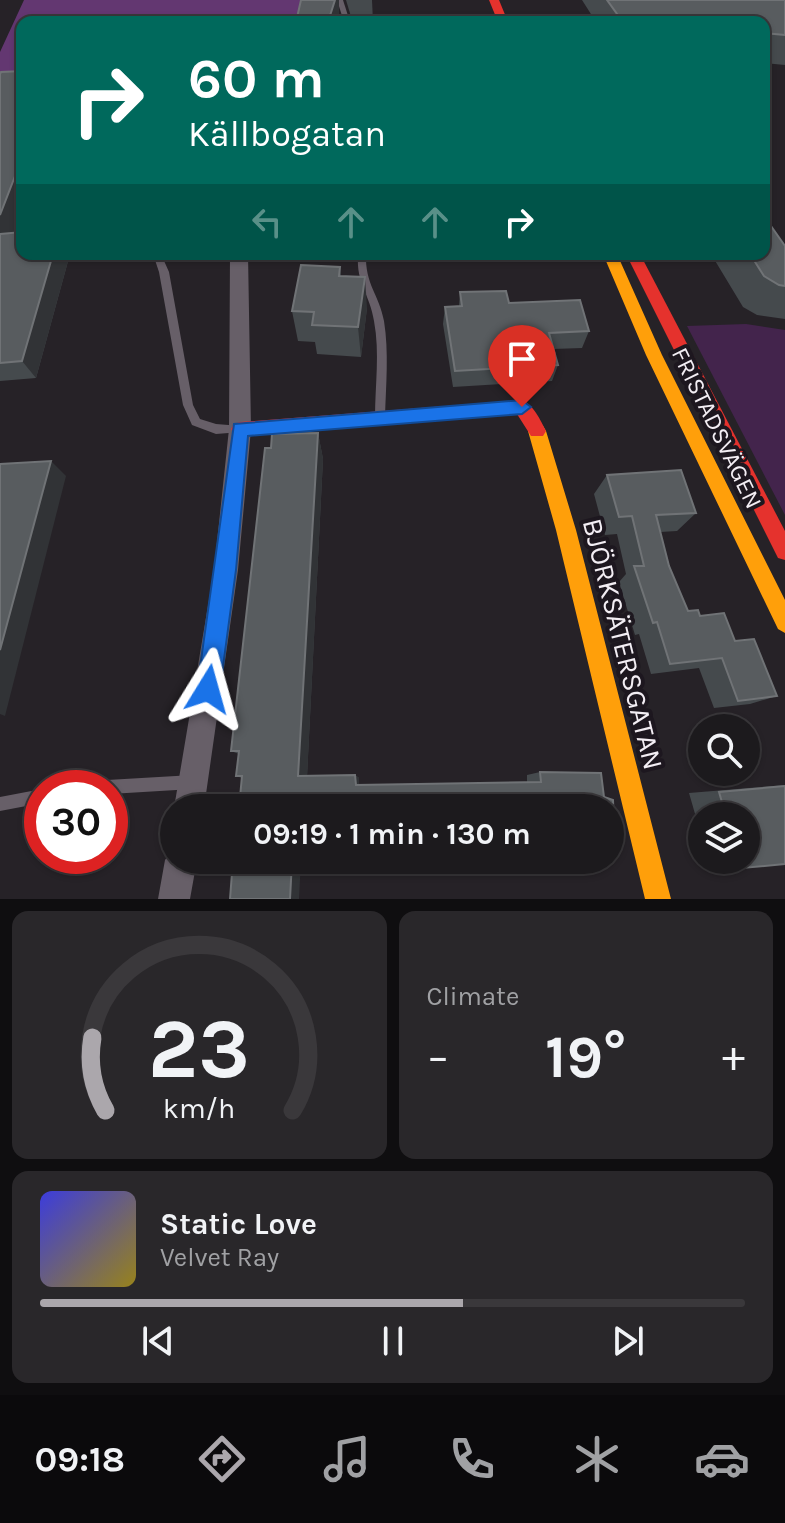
<!DOCTYPE html>
<meta charset="utf-8">
<style>
body{margin:0;font-family:Karla,sans-serif;background:#29272a;color:#f1f3f6;height:100vh;display:flex;flex-direction:column;font-size:30px;white-space:nowrap}
*{box-sizing:border-box;margin:0}
p{font-size:26px;color:#a0a1a4}
.icon{flex:none;width:44px;height:44px;fill:none;stroke:currentColor;stroke-width:2;stroke-linecap:round;stroke-linejoin:round}
.map{position:relative;height:899px;overflow:hidden}
.side{display:flex;flex-direction:column;gap:12px;padding:12px;background:#0f0e10;flex:1}
.side>*{flex:none}
.top-card{position:absolute;left:16px;top:16px;width:754px;height:244px;border-radius:16px;box-shadow:0 2px 6px #0004,0 0 0 2px #3a383b;background:#00695c;color:#fff;overflow:hidden}
.fabs{position:absolute;left:688px;top:714px;display:grid;gap:16px}
.fabs a{display:grid;place-items:center;width:72px;height:72px;border-radius:50%;background:#1c1a1d;box-shadow:0 2px 6px #0004,0 0 0 2px #3a383b;font-size:40px}
.speed{position:absolute;left:24px;top:770px;display:flex;gap:16px;font-size:40px;font-weight:700;text-align:center}
.speed>*{display:grid;place-content:center;width:104px;height:104px;border-radius:50%;background:#1c1a1d;box-shadow:0 2px 6px #0004,0 0 0 2px #3a383b;line-height:1}
.speed .limit{border:12px solid #d22;background:#fff;color:#111}
.pin{position:absolute;display:grid;place-items:center;width:68px;height:68px;color:#fff;margin:-82px -34px;border-radius:50% 50% 50% 0;rotate:-45deg;box-shadow:0 0 8px #0007}
.pin .icon{rotate:45deg}
.me{position:absolute;width:88px;margin:-44px;rotate:8deg;stroke-linejoin:round;filter:drop-shadow(0 0 6px #0008)}
.turn{display:flex;align-items:center;gap:28px;height:168px;padding:0 40px;font-size:36px}
.turn .icon{width:104px;height:104px;stroke-width:2.5}
.turn b{display:block;font-size:56px;line-height:68px}
.lanes{display:flex;align-items:center;height:76px;padding:0 40px;background:#0003;justify-content:center;gap:40px;direction:ltr}
.lanes .off{opacity:.35}
.big{font-size:60px;font-weight:700;line-height:1.1}
.side .card{flex:1;display:flex;flex-direction:column;justify-content:center;gap:12px;min-width:0;padding:0 28px;border-radius:16px;background:#29272a}
.side .dial{align-items:center;gap:0}
.dial svg{height:208px;overflow:visible;fill:none;stroke:#3a383b;stroke-width:7;stroke-linecap:round;text-anchor:middle}
.dial text{fill:#f1f3f6;stroke:none}
.song{display:flex;align-items:center;gap:24px}
.cover{width:96px;height:96px;border-radius:12px;background:linear-gradient(135deg,hsl(240 70% 55%),hsl(50 70% 35%))}
.played{height:8px;border-radius:4px;background:linear-gradient(90deg,#aba7ac 60%,#3a383b 60%)}
.keys{display:flex;justify-content:space-around;direction:ltr}
.heat{display:flex;justify-content:space-between;align-items:center;font-size:44px;direction:ltr}
.side .tiles{flex:1;display:grid;gap:12px;grid-template-columns:1fr 1fr}
.card:last-child{grid-column:span 2}
.trip{position:absolute;left:160px;top:794px;width:464px;height:80px;border-radius:40px;background:#1c1a1d;box-shadow:0 2px 6px #0004,0 0 0 2px #3a383b;font-weight:700;line-height:80px;text-align:center}
.dock{display:flex;height:128px;justify-content:space-around;align-items:center;background:#0b0a0c;color:#a0a1a4}
.dock .icon{width:56px;height:56px}
.dock .current{color:#aba7ac}
.dock b{font-size:36px;color:#f1f3f6}
.map>svg:first-child{display:block}
.green{fill:#43244c}
.forest{fill:#633771}
.lines{fill:none;stroke-linecap:round;stroke-linejoin:round}
.lane{fill:#675f68;fill-rule:evenodd}
.street{fill:#675f68;fill-rule:evenodd}
.slow{fill:#ff9f0a;fill-rule:evenodd}
.jam{fill:#e5322d;fill-rule:evenodd}
.wall{fill:#454a4d}
.shaded-wall{fill:#313336}
.building{fill:#585c5f;stroke:#707376;stroke-width:2}
.route{fill:#1a73e8;stroke:#114b97;stroke-width:2}
.labels{text-anchor:middle;dominant-baseline:central;stroke-width:8;stroke-linejoin:round;paint-order:stroke}
.street-label{font-size:24px;fill:#f3eef4;stroke:#1d171f}
.near-street-label{font-size:28px;fill:#f3eef4;stroke:#1d171f}
</style>
<div class="map">
<svg width="785" height="899" viewBox="0 0 785 899">
<rect width="100%" height="100%" fill="#262227"/>
<polygon class="green" points="746,324 785,330 785,515 687,326"/>
<polygon class="forest" points="24,0 318,0 319,16 295,22 22,22 22,73 0,87 0,52"/>
<g class="lines">
<g class="lane">
<polygon points="337,0 343,0 350,22 344,22"/>
<polygon points="153,254 161,254 169,272 193,405 200,419 216,424 241,426 242,429 241,432 216,434 192,425 183,405 159,272"/>
<path d="M358,254h8c-1,31 13,40 18,67 5,31 2,64 1,96l-1,3h-8l-1,-3c0,-32 5,-64 -1,-96 -4,-27 -18,-36 -16,-67z"/>
<polygon points="193,775 198,777 200,782 198,787 193,789 110,794 110,788 83,788 85,783 90,781"/>
<polygon points="42,789 42,803 0,811 0,797"/>
</g>
<g class="street">
<polygon points="230,254 248,254 251,429 238,570 204,808 174,808 214,570 229,429"/>
<polygon points="174,847 174,860 197,860 190,899 158,899 165,860"/>
</g>
<g class="slow">
<polygon points="603,254 617,254 662,355 785,600 785,633 778,629 646,355"/>
<polygon points="537,424 543,426 546,431 576,530 671,899 645,899 556,530 528,431 531,426"/>
</g>
<g class="jam">
<polygon points="489,0 499,0 508,22 498,22"/>
<polygon points="626,254 640,254 785,531 785,560 778,558"/>
<path d="M522,400c11,4 19,21 24,31l-3,5h-12l-14,-22 -277,22 -6,-2 -3,-5 3,-5 6,-2z"/>
</g>
</g>
<g class="wall">
<polygon points="346,0 372,0 373,22 352,20"/>
<polygon points="582,0 785,0 785,65 764,63 764,22 596,22"/>
<polygon points="22,71 22,208 13,233 22,254 70,254 36,378 0,381 0,74"/>
<polygon points="785,246 785,319 757,315 743,307 711,254 764,254"/>
<polygon points="436,254 566,254 564,260 554,261"/>
<polygon points="340,267 341,276 367,308 361,357 317,354 315,342 298,341 292,311"/>
<polygon points="460,292 509,303 589,331 582,348 553,349 558,365 552,381 453,387 443,324 445,307 459,306"/>
<polygon points="318,433 323,459 307,776 355,775 359,778 359,785 527,782 527,775 540,772 601,773 604,797 613,800 615,855 610,855 610,808 239,808 242,778 236,776 239,754 231,751 265,448 271,448 272,434"/>
<polygon points="607,475 696,513 677,531 660,532 669,566 688,611 700,616 735,641 777,696 750,704 714,708 699,668 651,674 639,634 635,635 619,582 626,574 617,534 605,535 594,494"/>
<polygon points="785,785 785,864 742,868 709,862 708,860 746,860 746,816 702,816 702,838 689,793"/>
</g>
<g class="shaded-wall">
<polygon points="335,0 339,0 339,22 328,22"/>
<polygon points="22,158 22,208 6,253 0,244 0,215"/>
<polygon points="53,254 70,254 36,378 22,361"/>
<polygon points="556,254 566,254 564,260 554,261"/>
<polygon points="365,277 367,308 361,357 358,327"/>
<polygon points="318,433 323,459 307,778 298,776"/>
<polygon points="51,461 66,476 5,716 0,714 0,650"/>
<polygon points="355,775 359,778 359,787 356,785"/>
<polygon points="301,860 299,899 290,899 292,861"/>
</g>
<g class="building">
<polygon points="301,0 335,0 328,22 296,22"/>
<polygon points="607,0 785,0 785,35 764,33 764,22 654,22 620,18"/>
<polygon points="22,71 22,158 0,215 0,74 1,72"/>
<polygon points="764,216 785,246 785,286 779,285 764,276 750,254 764,254"/>
<polygon points="22,232 22,254 53,254 22,361 0,363 0,234"/>
<polygon points="301,265 340,267 339,276 365,277 358,327 312,325 314,312 292,311"/>
<polygon points="506,291 509,303 580,300 589,331 549,333 558,365 455,371 445,307 462,306 460,292"/>
<polygon points="318,433 298,776 355,775 356,785 541,782 540,772 601,773 604,797 613,800 615,855 610,855 610,808 239,808 242,776 236,776 239,751 231,751 265,448 271,448 272,434"/>
<polygon points="51,461 0,650 0,464"/>
<polygon points="681,470 696,513 656,515 669,566 688,611 698,610 700,616 724,613 735,641 754,639 777,696 738,701 722,658 670,664 657,622 653,623 634,566 644,566 632,516 619,517 607,475"/>
<polygon points="785,786 785,864 742,868 740,860 746,860 746,816 726,816 719,792"/>
<polygon points="233,860 360,860 292,861 290,899 230,899"/>
</g>
<polygon class="route" points="522,400 531,407 522,414 248,436 236,570 220,689 216,697 208,700 200,697 197,689 234,424"/>
<g class="labels">
<g class="street-label">
<text transform="translate(717 428) rotate(64)">FRISTADSVÄGEN</text>
</g>
<g class="near-street-label">
<text transform="translate(623 644) rotate(76)">BJÖRKSÄTERSGATAN</text>
</g>
</g>
</svg>
<div class="fabs">
<a><svg class="icon" aria-label="search" viewBox="0 0 24 24"><circle cx="10" cy="10" r="6"/><path d="M15 15l6 6"/></svg></a>
<a><svg class="icon" aria-label="layers" viewBox="0 0 24 24"><path d="M12 4l9 5-9 5-9-5zM3 14l9 5 9-5"/></svg></a>
</div>
<div class="speed"><div class="limit">30</div></div>
<div class="pin" style="left:522px;top:407px;background:#d93025"><svg class="icon" aria-label="arrive" viewBox="0 0 24 24"><path d="M6 21V4h12l-3 4 3 4H6"/></svg></div>
<svg class="me" style="left:208px;top:689px" viewBox="-20 -20 40 40"><path d="M0-17L14 15 0 8-14 15z" fill="#1a73e8" stroke="#fff" stroke-width="4"/></svg>
<div class="trip">09:19 · 1 min · 130 m</div>
<div class="top-card">
<div class="turn"><svg class="icon" aria-label="right" viewBox="0 0 24 24"><path d="M7 20v-9h11M14 6l5 5-5 5"/></svg><div><b>60 m</b>Källbogatan</div></div>
<div class="lanes"><svg class="icon off" aria-label="left" viewBox="0 0 24 24"><path d="M17 20v-9H6M10 6l-5 5 5 5"/></svg><svg class="icon off" aria-label="ahead" viewBox="0 0 24 24"><path d="M12 20V5M6 11l6-6 6 6"/></svg><svg class="icon off" aria-label="ahead" viewBox="0 0 24 24"><path d="M12 20V5M6 11l6-6 6 6"/></svg><svg class="icon" aria-label="right" viewBox="0 0 24 24"><path d="M7 20v-9h11M14 6l5 5-5 5"/></svg></div>
</div>
</div>
<section class="side">
<div class="tiles">
<div class="card dial"><svg viewBox="0 0 100 80">
<path d="M14 69A42 42 0 1 1 86 69"/>
<path d="M14 69A42 42 0 0 1 9 41" stroke="#aba7ac"/>
<text x="50" y="56" font-size="32" font-weight="700">23</text>
<text x="50" y="72" font-size="11">km/h</text>
</svg></div>
<div class="card"><p>Climate</p>
<div class="heat"><a>−</a><b class="big">19°</b><a>+</a></div>
</div>
<div class="card">
<div class="song"><i class="cover"></i><div><b>Static Love</b><p>Velvet Ray</p></div></div>
<div class="played"></div>
<div class="keys"><svg class="icon" aria-label="previous" viewBox="0 0 24 24"><path d="M18 5L8 12l10 7zM5 5v14"/></svg><svg class="icon" aria-label="pause" viewBox="0 0 24 24"><path d="M8 5v14M16 5v14"/></svg><svg class="icon" aria-label="next" viewBox="0 0 24 24"><path d="M6 5l10 7-10 7zM19 5v14"/></svg></div>
</div>
</div>
</section>
<nav class="dock">
<b>09:18</b>
<svg class="icon current" aria-label="directions" viewBox="0 0 24 24"><path d="M12 3l9 9-9 9-9-9zM9 14v-3h6M13 9l2 2-2 2"/></svg>
<svg class="icon" aria-label="music" viewBox="0 0 24 24"><path d="M9 18V5l10-2v13"/><circle cx="6" cy="18" r="3"/><circle cx="16" cy="16" r="3"/></svg>
<svg class="icon" aria-label="phone" viewBox="0 0 24 24"><path d="M5 4h4l2 5-3 2q2 4 5 5l2-3 5 2v4C11 20 4 13 5 4z"/></svg>
<svg class="icon" aria-label="climate" viewBox="0 0 24 24"><path d="M12 3v18M4 7l16 10M4 17L20 7"/></svg>
<svg class="icon" aria-label="car" viewBox="0 0 24 24"><path d="M5 17H2v-5l4-1 3-4h7l3 4 3 1v5h-3M9 17h6M6 11h13"/><circle cx="7" cy="17" r="2"/><circle cx="17" cy="17" r="2"/></svg>
</nav>
